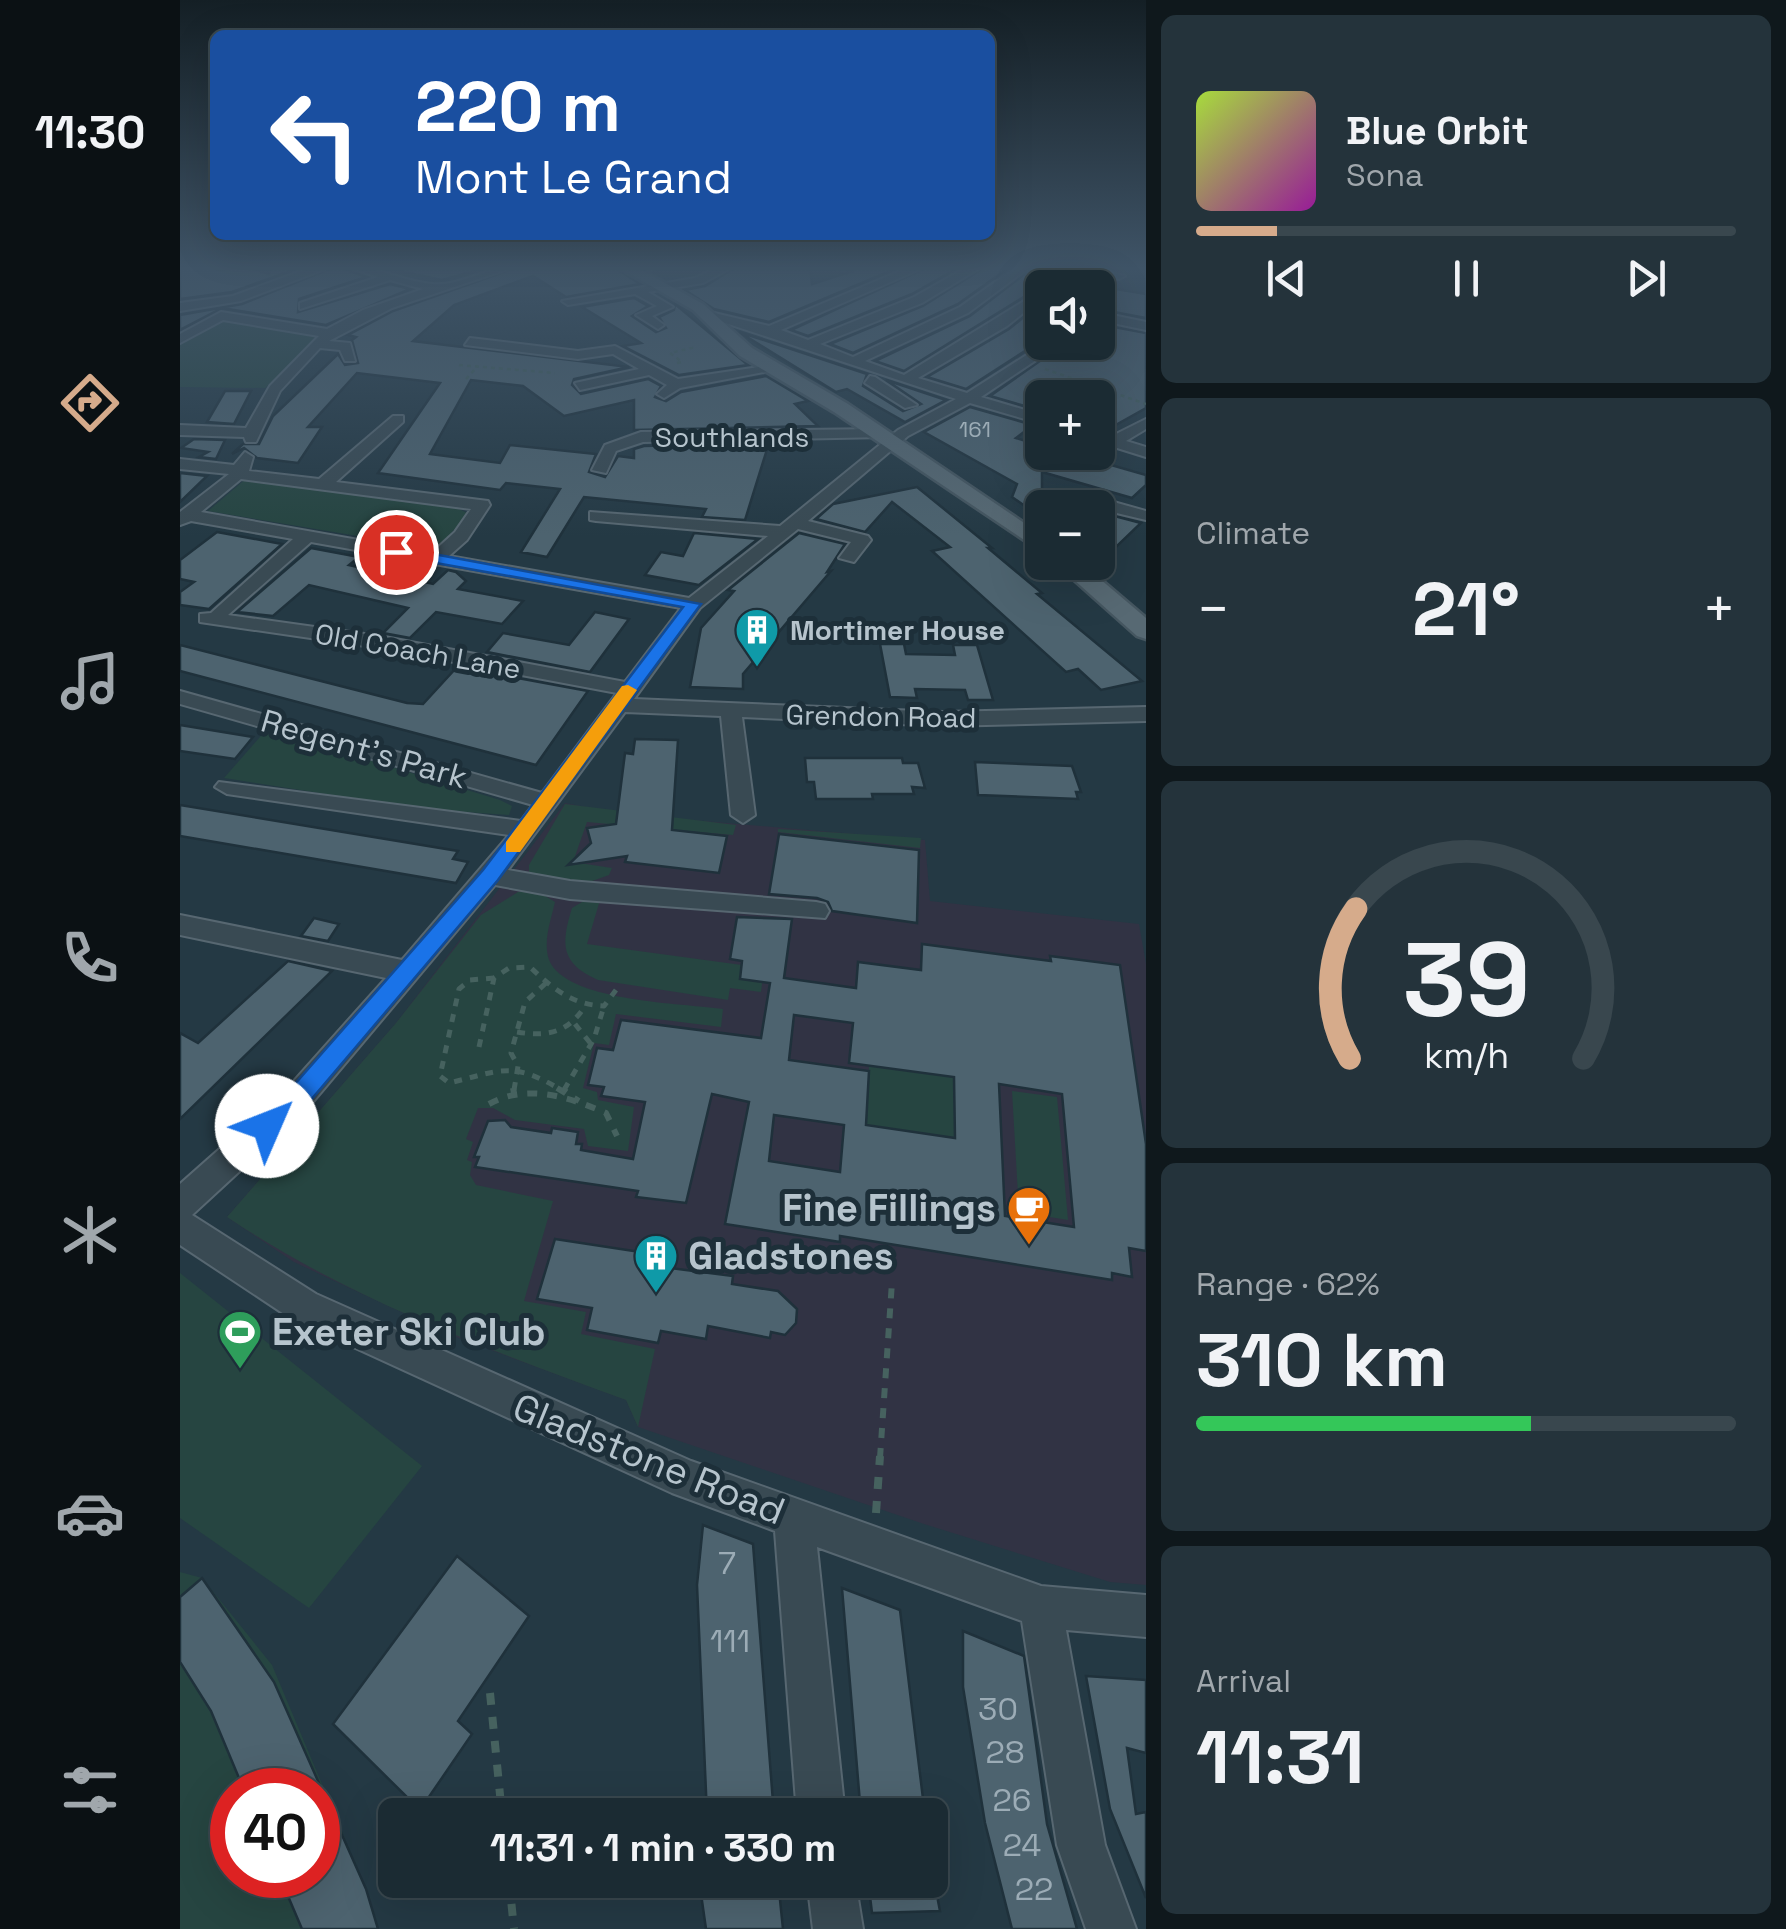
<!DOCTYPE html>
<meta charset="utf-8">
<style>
body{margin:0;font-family:"Space Grotesk",sans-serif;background:#24333b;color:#f1f3f6;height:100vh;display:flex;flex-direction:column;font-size:38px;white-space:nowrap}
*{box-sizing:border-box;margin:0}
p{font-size:32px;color:#a0a7ac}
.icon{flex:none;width:55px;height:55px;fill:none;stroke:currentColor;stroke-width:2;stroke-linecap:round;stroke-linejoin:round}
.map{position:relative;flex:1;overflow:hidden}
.details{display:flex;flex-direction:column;gap:15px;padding:15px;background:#0f181c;width:640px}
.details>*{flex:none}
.hud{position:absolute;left:30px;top:30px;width:785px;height:210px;border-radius:15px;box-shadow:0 10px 40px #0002,0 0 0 2px #39474e;background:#1a4fa0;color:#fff;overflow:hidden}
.controls{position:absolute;left:845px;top:270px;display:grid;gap:20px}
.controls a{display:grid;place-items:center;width:90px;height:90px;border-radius:15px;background:#1b2b33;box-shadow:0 10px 40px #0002,0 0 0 2px #39474e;font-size:50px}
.speed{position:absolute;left:30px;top:1768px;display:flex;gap:20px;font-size:50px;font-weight:700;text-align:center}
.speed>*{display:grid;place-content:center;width:130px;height:130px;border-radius:50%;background:#1b2b33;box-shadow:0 10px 40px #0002,0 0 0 2px #39474e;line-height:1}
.speed .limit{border:15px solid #d22;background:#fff;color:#111}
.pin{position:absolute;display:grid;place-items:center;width:85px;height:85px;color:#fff;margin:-42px;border:5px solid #fff;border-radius:50%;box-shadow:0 2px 10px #0007}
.me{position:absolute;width:110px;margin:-55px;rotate:46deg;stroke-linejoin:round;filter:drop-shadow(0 0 8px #0008)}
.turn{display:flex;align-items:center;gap:35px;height:210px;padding:0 40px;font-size:45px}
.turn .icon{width:130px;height:130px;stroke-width:2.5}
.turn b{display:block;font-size:70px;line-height:85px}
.big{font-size:75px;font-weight:800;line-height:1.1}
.details .card{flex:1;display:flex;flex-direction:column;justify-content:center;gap:15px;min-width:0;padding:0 35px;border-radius:15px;background:#24333b}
.details .dial{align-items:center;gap:0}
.dial svg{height:260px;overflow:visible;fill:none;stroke:#39474e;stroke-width:7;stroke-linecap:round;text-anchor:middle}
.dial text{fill:#f1f3f6;stroke:none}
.song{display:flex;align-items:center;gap:30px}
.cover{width:120px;height:120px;border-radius:15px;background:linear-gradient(135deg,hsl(80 70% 55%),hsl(300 70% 35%))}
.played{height:10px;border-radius:5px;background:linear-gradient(90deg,#d6ab8b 15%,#39474e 15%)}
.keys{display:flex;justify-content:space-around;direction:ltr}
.heat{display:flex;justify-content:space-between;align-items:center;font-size:55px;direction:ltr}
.charge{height:15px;border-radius:8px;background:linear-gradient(90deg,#34c759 62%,#39474e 0)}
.trip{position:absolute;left:198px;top:1798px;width:570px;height:100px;border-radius:15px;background:#1b2b33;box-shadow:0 10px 40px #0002,0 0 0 2px #39474e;font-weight:800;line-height:100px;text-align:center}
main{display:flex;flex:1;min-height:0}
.dock{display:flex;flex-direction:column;width:180px;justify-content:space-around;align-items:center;background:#0b1114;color:#a0a7ac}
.dock .icon{width:70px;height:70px}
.dock .selected{color:#d6ab8b}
.dock b{font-size:45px;color:#f1f3f6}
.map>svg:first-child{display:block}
.medical{fill:#313344}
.green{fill:#264541;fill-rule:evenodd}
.building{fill:#4d636f;stroke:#1f313b;stroke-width:2.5;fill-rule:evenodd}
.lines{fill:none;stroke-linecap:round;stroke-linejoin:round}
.minor-casing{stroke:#576771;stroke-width:4}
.major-casing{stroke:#455660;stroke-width:5}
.path-far3{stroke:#46625f;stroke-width:2.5;stroke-dasharray:4 4;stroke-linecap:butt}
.path-far2{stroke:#46625f;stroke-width:5;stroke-dasharray:8 8;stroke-linecap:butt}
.path-far1{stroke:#46625f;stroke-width:6;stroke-dasharray:10 10;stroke-linecap:butt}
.path{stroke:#46625f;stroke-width:8;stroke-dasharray:12 12;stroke-linecap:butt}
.minor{fill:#394a53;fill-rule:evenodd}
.major{fill:#576973;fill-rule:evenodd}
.route{fill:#1a73e8;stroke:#114b97;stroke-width:2.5}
.slow{fill:#f59e0b}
.labels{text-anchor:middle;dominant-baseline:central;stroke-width:10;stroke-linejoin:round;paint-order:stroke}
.far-number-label{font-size:22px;fill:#9cacb6}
.far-street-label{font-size:28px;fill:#b6c4cd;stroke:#1d2f39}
.far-poi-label{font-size:28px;font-weight:bold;fill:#b6c4cd;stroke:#1d2f39;text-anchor:start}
.street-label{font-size:32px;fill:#b6c4cd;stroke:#1d2f39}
.near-number-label{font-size:32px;fill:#9cacb6}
.near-poi-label{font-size:38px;font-weight:bold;fill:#b6c4cd;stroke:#1d2f39;text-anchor:start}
.near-street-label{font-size:38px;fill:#b6c4cd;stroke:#1d2f39}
</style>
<main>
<nav class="dock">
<b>11:30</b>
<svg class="icon selected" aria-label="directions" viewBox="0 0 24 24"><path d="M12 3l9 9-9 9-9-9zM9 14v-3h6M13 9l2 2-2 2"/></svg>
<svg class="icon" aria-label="music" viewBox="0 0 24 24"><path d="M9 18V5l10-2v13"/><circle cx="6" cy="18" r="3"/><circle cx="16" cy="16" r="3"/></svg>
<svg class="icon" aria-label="phone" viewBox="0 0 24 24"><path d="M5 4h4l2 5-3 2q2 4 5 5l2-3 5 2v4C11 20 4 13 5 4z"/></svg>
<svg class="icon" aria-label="climate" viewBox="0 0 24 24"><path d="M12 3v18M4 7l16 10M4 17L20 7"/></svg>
<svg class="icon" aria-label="car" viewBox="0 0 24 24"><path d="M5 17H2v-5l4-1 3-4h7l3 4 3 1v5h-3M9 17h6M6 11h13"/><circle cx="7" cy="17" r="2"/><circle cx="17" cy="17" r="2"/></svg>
<svg class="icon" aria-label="filters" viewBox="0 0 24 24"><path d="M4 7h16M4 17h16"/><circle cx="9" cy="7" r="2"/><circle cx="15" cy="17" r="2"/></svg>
</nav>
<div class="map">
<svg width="966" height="1929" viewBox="0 0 966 1929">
<rect width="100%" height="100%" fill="#243944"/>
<polygon class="medical" points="385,803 443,814 745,840 750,901 959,924 966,964 966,1585 930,1582 744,1524 458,1427 446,1400 281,1339 204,1304 114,1262 47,1217 216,1023"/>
<g class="green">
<polygon points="47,320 143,335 85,388 0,387 0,344"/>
<polygon points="67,478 269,504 289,514 256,549 28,511"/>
<polygon points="87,729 320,800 332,806 329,815 242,809 44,778"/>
<polygon points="385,804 556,825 553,835 407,822 393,862 432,868 429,875 404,884 349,875 349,865"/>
<polygon points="598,829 741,838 740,848 598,832"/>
<path d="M357,891l18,11c-4,18 -14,44 -4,62 23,38 130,39 172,45l-2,18 -105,-13 -7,31 -15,-2 -11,45 14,4 1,8 36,7 -6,44 -40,-5 -4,-17 -69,-9 -22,-12h-15l-12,31 7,3 -6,18 5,2 -2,13 6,10 77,16 -29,100 62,11 -5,22 74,15 -17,78 -12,-27c-138,-51 -276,-100 -399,-183l169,-194 85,-108 37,-23z"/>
<path d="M407,899l13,1 -13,44 177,24 -3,24 -31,-4 -2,12 -130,-20c-38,-17 -37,-36 -26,-72z"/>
<polygon points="689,1066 774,1077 775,1138 686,1125"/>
<polygon points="832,1091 877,1097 888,1220 839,1212"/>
<polygon points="0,1273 242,1466 129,1608 0,1518"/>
<path d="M0,1572l22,6 70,87 94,224 11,40h-197zM52,1790h86v85h-86z"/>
</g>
<g class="building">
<polygon points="0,266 43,270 65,266 89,274 90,266 124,266 52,292 0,299"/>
<polygon points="157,266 186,277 119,299 118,312 210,284 230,289 146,325 42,308 0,330 0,315 62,304"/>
<polygon points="195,266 313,266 262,280"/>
<polygon points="341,266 432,266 460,284 386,297 353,276 274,305 233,341 449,367 394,379 392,385 401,394 468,379 481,386 475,397 486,401 501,392 586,376 628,401 615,404 638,426 454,430 454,400 384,416 343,386 291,380 250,454 320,463 330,445 416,454 409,472 425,477 438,456 454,458 454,449 464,446 589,443 565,520 522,517 526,509 404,497 367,557 341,552 380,489 326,483 320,490 198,473 260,383 177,373 128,427 142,427 118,463 77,458 64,448 52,454 63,444 79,444 93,416 158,354 165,365 178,363 172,340 176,337 168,335 213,311"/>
<polygon points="558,266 630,266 632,284 673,271 674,266 722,266 589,322 534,309 505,290 525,286"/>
<polygon points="750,266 781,266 732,294 628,336 611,330"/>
<polygon points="807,266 831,266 778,304 673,353 650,344 743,306"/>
<polygon points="854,267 903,276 880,288 860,287 724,371 695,361 790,316"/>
<polygon points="918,286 966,294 966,318 918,309"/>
<polygon points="454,298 468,306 452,316 476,332 486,328 479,317 494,310 495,304 568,365 499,375 443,346 461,343 402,307"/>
<polygon points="862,302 862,340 786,389 747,377 829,329"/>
<polygon points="918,324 966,333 966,408 925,431 918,430 918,398 862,398 862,411 810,396 887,342 918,342"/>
<polygon points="559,332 687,374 683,386 723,411 741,404 706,380 766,400 725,422 667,389 656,392"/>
<polygon points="45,391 71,391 54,424 27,422"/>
<polygon points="790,407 853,425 836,438 862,446 862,452 886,452 966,475 966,485 952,498 862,472 862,518 832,497 837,484 744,432"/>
<polygon points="14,439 45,440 36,459 19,457 28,452 1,448"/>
<polygon points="0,473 27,476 0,502"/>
<polygon points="737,487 812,548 808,548 862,593 857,594 962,681 921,690 898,669 886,672 752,551 770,547 712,502 685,532 636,519 653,504"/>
<polygon points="927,514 961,523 935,548 918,553 918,523"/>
<polygon points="37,532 102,544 29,609 0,605 0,592 14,582 0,579 0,560"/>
<polygon points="514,533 578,539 519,585 465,575 481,552 503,556"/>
<polygon points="619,533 665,544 647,572 651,571 563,674 563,689 510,687 521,628 554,591 548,590"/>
<polygon points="131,548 179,557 169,565 253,584 268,570 276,572 286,581 278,589 343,601 322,624 256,612 230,638 203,633 228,608 129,585 93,616 57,612"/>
<polygon points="415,612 449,619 410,672 307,652 323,633 389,645"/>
<polygon points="700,644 724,644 726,654 775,655 773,645 797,645 813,700 788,700 785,690 735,689 737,698 710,697"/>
<polygon points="0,645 227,703 243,704 277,667 408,691 356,765 0,671"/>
<polygon points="0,725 73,737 55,759 0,751"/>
<polygon points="455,739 498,740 492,830 547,836 539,873 445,862 447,856 388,865 411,843 407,828 436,824 445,753 453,754"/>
<polygon points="625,758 722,758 723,763 738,763 745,788 732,787 734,794 692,794 693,799 636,799 634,782 627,782"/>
<polygon points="795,762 892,766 901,792 896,792 898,799 798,795"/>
<polygon points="0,805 278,851 273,859 288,862 276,883 0,836"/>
<polygon points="599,834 739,850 737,923 652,911 648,902 637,898 589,894"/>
<path d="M557,917l55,2 -8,59 72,10 2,-26 63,8 1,-26 129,17 -1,-5 70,9 26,179v107l-17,-3 3,29 -20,-4v7l-272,-44v6l-115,-18 24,-122 -37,-8 -26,109 -50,-6 2,-6 -163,-24 4,-10h-5l14,-36 17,-1 6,7 40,6 1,-5 26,4 -2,12h6l-1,6 52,9 12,-57 -44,-6 3,-9 -16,-2 9,-37 16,2 8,-30 140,18 9,-55 -30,-4 2,-18 -12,-2zM614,1015l59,8 -4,40 105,14 1,61 -89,-13 3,-54 -80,-11zM819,1084l63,10 12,133 -69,-11zM594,1115l70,10 -4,47 -71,-11z"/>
<polygon points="134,918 159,924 148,941 121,936"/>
<polygon points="108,961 152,971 0,1119 0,1033 18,1043"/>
<polygon points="375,1239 493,1257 490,1268 553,1276 552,1284 598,1291 617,1309 616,1323 605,1335 591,1332 590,1338 528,1326 526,1339 481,1331 478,1343 407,1330 412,1308 357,1299"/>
<polygon points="523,1525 573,1544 594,1815 527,1815 517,1585"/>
<polygon points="277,1556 349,1616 278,1721 292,1734 240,1810 153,1724"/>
<polygon points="22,1578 94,1682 186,1889 198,1929 122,1929 99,1875 138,1875 138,1790 64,1790 31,1711 0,1662 0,1597"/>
<polygon points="662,1588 720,1610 745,1815 681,1815"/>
<polygon points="783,1631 844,1656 867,1824 897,1929 832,1929 805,1823 783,1687"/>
<polygon points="906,1676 966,1680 966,1753 947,1748 956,1814 966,1812 966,1898 930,1809"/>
<polygon points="519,1880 598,1880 603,1929 526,1929"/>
<polygon points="688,1880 754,1880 760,1911 692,1913"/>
</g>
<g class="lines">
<defs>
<g id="minor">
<polygon points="135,266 153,266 61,301 0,311 0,303 53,296"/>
<path d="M166,266c30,0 56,15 86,18 27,3 57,-18 85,-18l-125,42 -63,33 21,2 5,18h-10l-5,-11 -20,-2 -40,43 -24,51h-10l-2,-5 -64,-2v-10l66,3 24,-42 49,-50 -96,-16 -43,23v-9l41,-22 106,17 36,-19 60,-21 -33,-9 -90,29v-6l78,-26z"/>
<polygon points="460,266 482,266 454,274 448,271"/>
<polygon points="540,266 554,266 523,283 468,292 493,307 472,316 484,325 478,329 456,315 477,306 455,294 388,305 382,301 515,278"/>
<path d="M732,266h15l-146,64 27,10 106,-43 55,-31h14l-61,37 -102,41 33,13 107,-50 58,-41h13l-63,47 -103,48 39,14 138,-85v8l-35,28 -89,52 49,15 80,-51h16l-82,55 61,18v9l-72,-21 -62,33 -100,85 60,15 3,4 -17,22 -15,-4 12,-16 -53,-13 -98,79 -66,91 309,13 203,-5v14l-203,5 -201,-9 13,98 -12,8 -12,-8 -10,-99 -96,-4 -117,158 62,11 246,21 9,2 4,7 -4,7 -255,-19 -75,-14 -188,224 -115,106 124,79 375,167 350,125 105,9v42l-80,-7 39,215 31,84h-50l-29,-84 -35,-224 -205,-74 28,268h-48l-22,-284 -103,-38 -382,-175 -110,-73v-61l105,-93 101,-113 -206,-43v-20l222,45 107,-125 -282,-41 -12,-7 4,-5 302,39 12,-16 -353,-101v-13l362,102 75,-100 -238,-45 -179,-26v-8l11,-1 82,-74 -102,-18 -11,4v-13l49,-38 -49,-5v-10l54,6 11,-13 8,5 -4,14 70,8 74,-63h10v6l-67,60 152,19 2,4 -23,35 -18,16 240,42 79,-62 -172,-15 -6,-1v-8l190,14 118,-96 58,-31 -252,-83 6,-4 59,14zM61,479l230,30 -16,23 -23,21 -231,-41zM131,542l370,66 -56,74 -246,-46 -151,-21z"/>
<polygon points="870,266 898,266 945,276 939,279"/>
<polygon points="918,312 966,322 966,330 918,320"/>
<polygon points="290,338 398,351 435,346 498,379 593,365 600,369 500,388 484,398 477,394 487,385 469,375 400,390 395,383 459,369 433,354 398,359 285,345"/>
<polygon points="690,376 695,377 737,405 725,408 685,383"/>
<polygon points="966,419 966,429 946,441 966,447 966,457 918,442 918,433 932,436"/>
<polygon points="700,429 708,434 705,437 463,442 436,451 426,473 412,470 425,445 461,432"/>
<polygon points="930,501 966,511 966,520 924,510 922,506"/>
<polygon points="627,1880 675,1880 683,1929 633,1929"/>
</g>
<g id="major">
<polygon points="436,266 454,266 523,304 572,348 668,404 862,535 862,552 654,412 560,356 513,310"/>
<polygon points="874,562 900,562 966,618 966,639 957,636"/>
</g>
</defs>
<use href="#minor" class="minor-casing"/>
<use href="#major" class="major-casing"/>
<g class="path-far3">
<polyline points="647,266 674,275"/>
<polyline points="497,363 502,362 490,353 516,347"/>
<polyline points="279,365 375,373"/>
<polyline points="865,369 966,404"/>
<polyline points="286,379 297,367"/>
</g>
<g class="path-far2">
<path d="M314,978l-24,2 -11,9 -19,87 9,7c51,-12 63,-23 112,7"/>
<polyline points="395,1024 411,1044"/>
<path d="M337,1032c30,5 51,1 68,-26"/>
<path d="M299,1047l15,-69 15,-10 21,-1c22,21 42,38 74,39l12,-16"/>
<polyline points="334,1090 338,1066 331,1053 345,1002 366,983"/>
<polyline points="384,1090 414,1039 424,1006"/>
</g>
<g class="path-far1">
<polyline points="333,1088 334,1093"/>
<polyline points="377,1088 399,1101"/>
<polyline points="383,1092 386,1088"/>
<path d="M309,1104c38,-21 80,-7 117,9l11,23"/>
<polyline points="700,1458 712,1282"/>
</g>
<g class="path">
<polyline points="696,1513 700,1456"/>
<polyline points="310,1693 322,1815"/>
<polyline points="329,1880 334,1929"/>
</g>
<use href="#minor" class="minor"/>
<use href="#major" class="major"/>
</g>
<linearGradient id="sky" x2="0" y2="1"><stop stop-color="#141f25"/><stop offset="0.5" stop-color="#3f5467"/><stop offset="1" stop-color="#3f5467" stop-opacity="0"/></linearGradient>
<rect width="966" height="536" fill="url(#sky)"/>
<polygon class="route" points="216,547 521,604 318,880 124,1108 87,1137 74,1126 107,1093 303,870 503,607 211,555 211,549"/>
<polygon class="slow" points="448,685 457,690 340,852 326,852 326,842 442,686"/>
<defs>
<symbol id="building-pin" viewBox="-11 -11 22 30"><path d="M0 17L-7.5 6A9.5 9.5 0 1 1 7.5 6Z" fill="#0f9aa8" stroke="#1d2f39"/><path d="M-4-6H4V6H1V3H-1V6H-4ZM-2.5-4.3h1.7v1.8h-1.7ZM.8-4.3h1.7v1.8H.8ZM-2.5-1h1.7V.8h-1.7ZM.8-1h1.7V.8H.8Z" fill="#fff"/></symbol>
<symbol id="cafe-pin" viewBox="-11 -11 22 30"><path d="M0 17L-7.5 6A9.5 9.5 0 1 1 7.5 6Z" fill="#e8710a" stroke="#1d2f39"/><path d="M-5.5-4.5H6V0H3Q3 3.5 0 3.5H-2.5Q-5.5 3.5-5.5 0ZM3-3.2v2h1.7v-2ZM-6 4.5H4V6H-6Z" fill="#fff"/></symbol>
<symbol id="stadium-pin" viewBox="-11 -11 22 30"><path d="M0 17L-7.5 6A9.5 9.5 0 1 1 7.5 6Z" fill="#2e9e5b" stroke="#1d2f39"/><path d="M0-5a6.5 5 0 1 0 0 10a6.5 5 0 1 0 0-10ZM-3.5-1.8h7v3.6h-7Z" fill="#fff"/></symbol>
</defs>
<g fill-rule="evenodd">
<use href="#building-pin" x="552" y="605" width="50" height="68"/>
<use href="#cafe-pin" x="824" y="1183" width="50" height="68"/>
<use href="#building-pin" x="451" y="1231" width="50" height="68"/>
<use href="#stadium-pin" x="35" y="1307" width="50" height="68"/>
</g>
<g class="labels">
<g class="far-number-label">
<text x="795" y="429">161</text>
</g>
<g class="far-street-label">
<text x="552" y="437">Southlands</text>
<text transform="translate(238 651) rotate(10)">Old Coach Lane</text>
<text transform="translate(701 716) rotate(1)">Grendon Road</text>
</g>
<g class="far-poi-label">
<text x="610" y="630">Mortimer House</text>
</g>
<g class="street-label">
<text transform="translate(184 749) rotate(16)">Regent's Park</text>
</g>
<g class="near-number-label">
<text x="547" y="1563">7</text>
<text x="550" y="1641">111</text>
<text x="818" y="1709">30</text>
<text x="825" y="1752">28</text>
<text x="832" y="1800">26</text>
<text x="842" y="1845">24</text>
<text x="854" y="1889">22</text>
</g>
<g class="near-poi-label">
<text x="816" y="1208" text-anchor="end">Fine Fillings</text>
<text x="508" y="1256">Gladstones</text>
<text x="92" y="1332">Exeter Ski Club</text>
</g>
<g class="near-street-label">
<text transform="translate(469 1459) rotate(22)">Gladstone Road</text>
</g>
</g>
</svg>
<div class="controls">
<a><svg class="icon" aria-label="sound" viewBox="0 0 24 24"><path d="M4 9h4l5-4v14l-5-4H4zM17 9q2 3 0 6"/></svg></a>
<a>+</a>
<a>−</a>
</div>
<div class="speed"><div class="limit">40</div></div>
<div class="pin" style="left:216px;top:552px;background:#d93025"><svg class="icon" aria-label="arrive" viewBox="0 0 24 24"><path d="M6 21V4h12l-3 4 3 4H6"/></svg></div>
<svg class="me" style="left:87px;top:1126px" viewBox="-20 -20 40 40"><circle r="19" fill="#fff"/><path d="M0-13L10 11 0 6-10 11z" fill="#1a73e8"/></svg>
<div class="trip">11:31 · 1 min · 330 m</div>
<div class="hud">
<div class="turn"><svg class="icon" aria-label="left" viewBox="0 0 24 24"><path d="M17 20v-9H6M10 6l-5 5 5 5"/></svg><div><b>220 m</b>Mont Le Grand</div></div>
</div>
</div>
<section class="details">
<div class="card">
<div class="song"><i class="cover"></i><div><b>Blue Orbit</b><p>Sona</p></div></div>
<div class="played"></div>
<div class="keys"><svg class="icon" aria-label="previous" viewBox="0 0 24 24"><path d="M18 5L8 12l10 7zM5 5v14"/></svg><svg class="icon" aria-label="pause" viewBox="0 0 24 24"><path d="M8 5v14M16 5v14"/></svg><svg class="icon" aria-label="next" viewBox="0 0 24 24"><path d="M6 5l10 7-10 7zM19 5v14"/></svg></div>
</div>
<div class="card"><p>Climate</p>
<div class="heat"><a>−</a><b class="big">21°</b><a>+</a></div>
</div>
<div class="card dial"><svg viewBox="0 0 100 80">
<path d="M14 69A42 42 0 1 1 86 69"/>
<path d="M14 69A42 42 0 0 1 16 23" stroke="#d6ab8b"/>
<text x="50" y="56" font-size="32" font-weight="700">39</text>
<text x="50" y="72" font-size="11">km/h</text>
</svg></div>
<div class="card"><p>Range · 62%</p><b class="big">310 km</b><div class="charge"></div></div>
<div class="card"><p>Arrival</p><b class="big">11:31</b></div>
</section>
</main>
